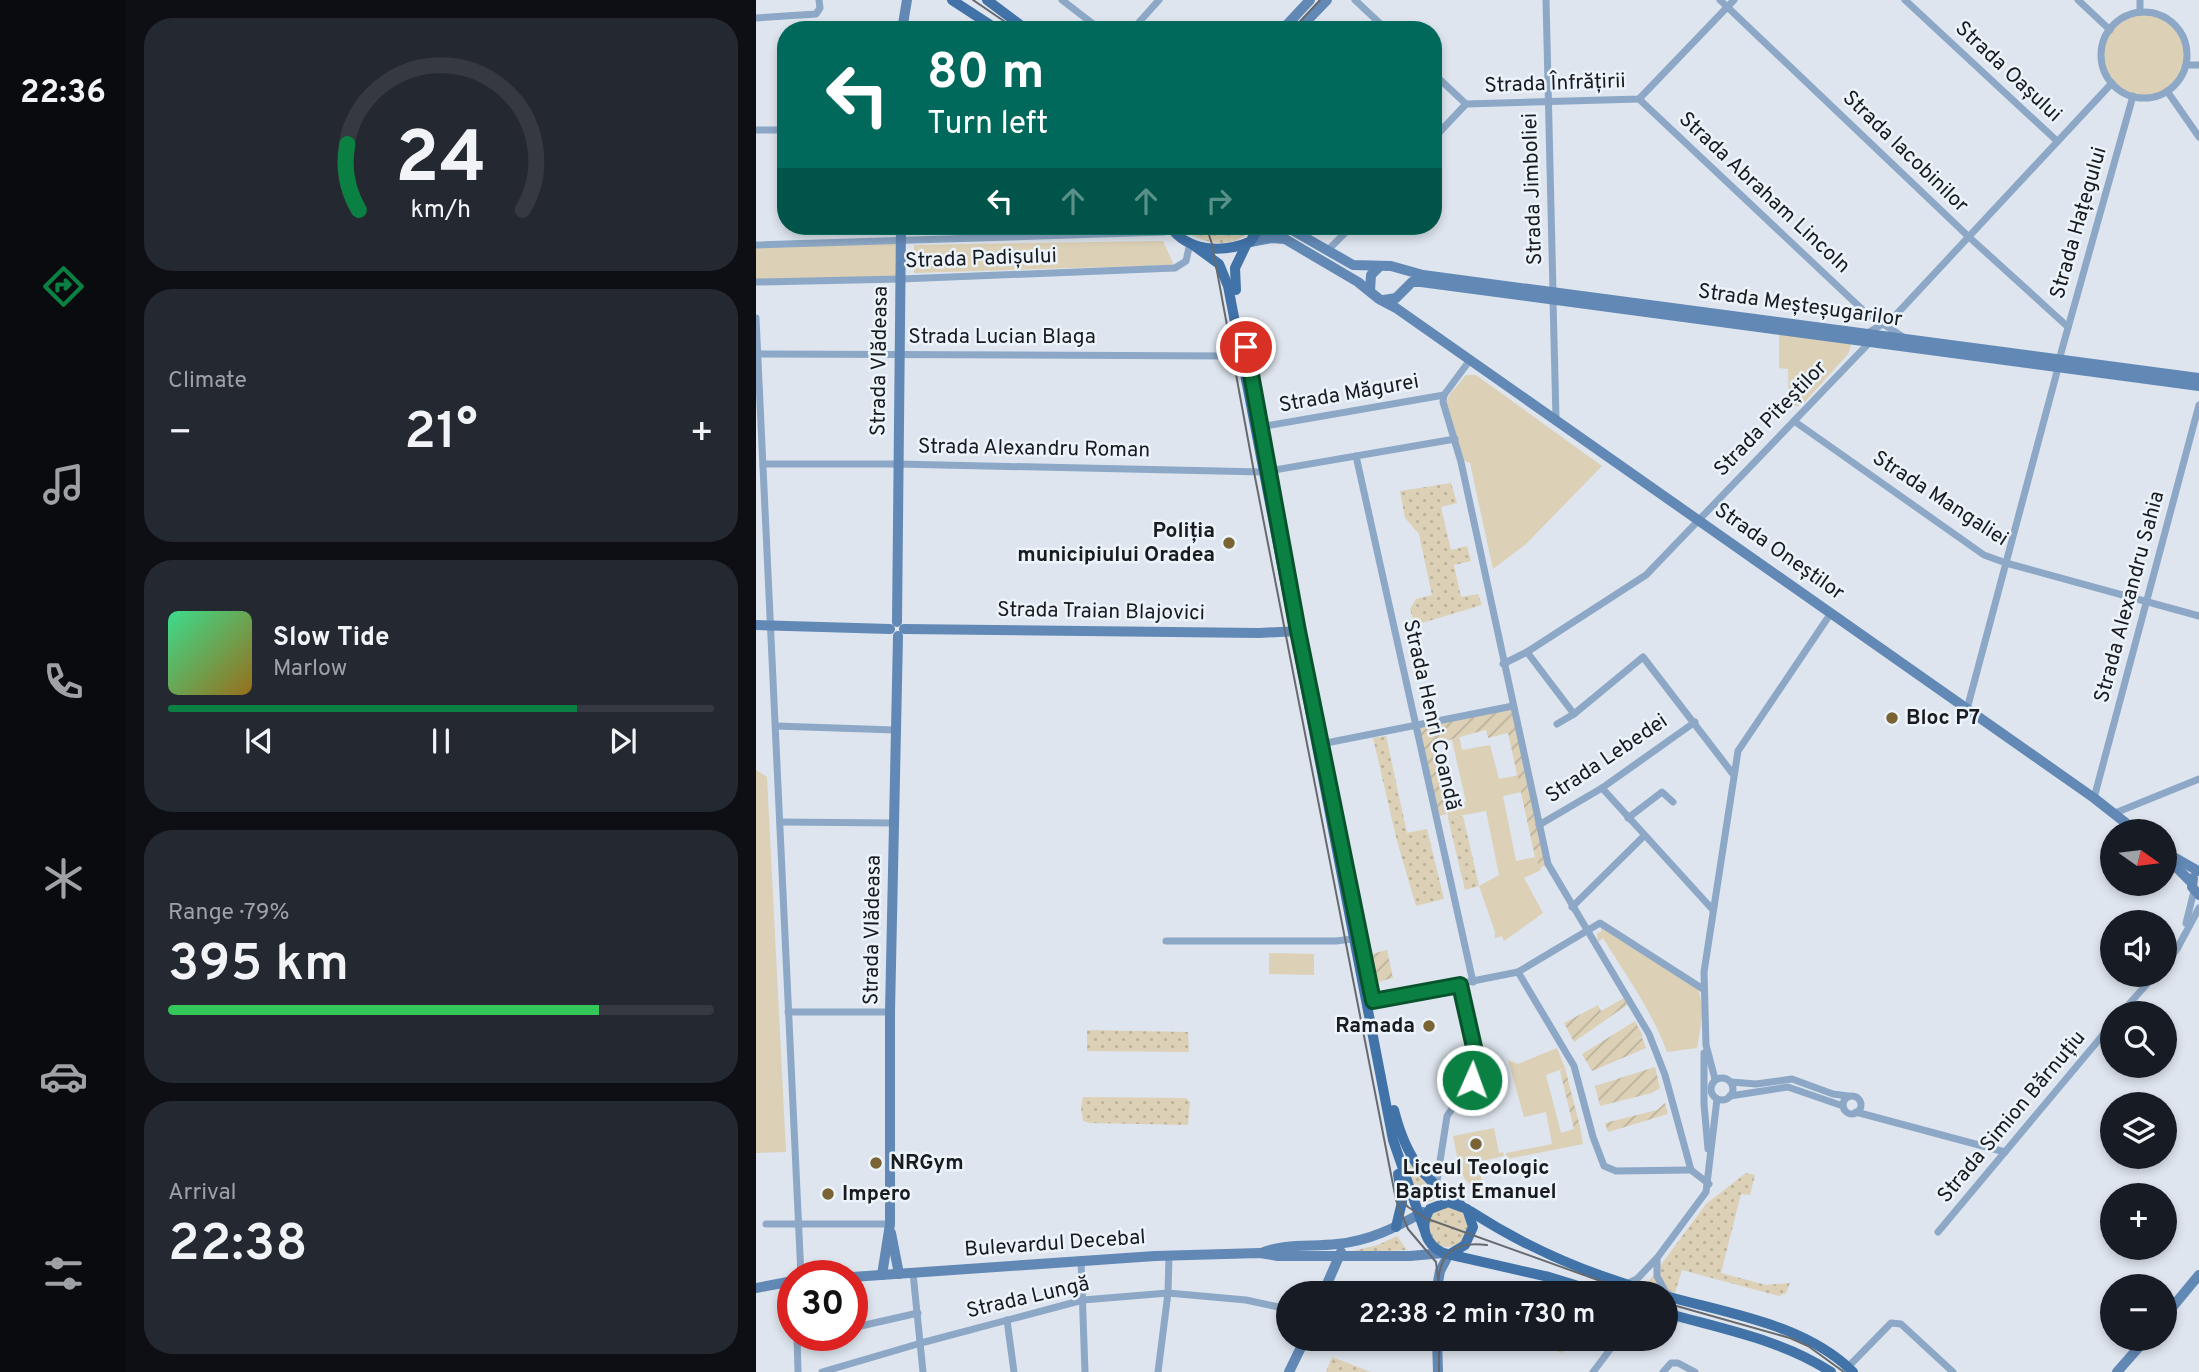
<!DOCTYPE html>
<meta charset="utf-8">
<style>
body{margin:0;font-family:Overpass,sans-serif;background:#242831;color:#f1f3f6;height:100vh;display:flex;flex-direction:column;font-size:26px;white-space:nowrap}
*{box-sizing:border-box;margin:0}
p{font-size:23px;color:#9ea1a6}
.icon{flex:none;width:38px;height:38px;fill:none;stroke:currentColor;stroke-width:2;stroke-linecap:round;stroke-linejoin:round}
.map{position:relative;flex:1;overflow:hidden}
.sheet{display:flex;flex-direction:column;gap:18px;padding:18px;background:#0d0f14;width:630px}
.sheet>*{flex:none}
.top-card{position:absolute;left:21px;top:21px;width:665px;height:214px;border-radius:28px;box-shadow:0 4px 10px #0003;background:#00695c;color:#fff;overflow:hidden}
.needle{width:46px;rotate:104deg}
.fabs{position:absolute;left:1344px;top:819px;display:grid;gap:14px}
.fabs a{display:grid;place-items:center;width:77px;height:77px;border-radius:50%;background:#171b24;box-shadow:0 4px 10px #0003;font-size:35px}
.speed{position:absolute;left:21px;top:1260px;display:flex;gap:14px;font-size:35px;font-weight:700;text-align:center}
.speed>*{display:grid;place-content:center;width:91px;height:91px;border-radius:50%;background:#171b24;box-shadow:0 4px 10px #0003;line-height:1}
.speed .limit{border:10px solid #d22;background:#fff;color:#111}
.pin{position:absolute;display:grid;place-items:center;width:60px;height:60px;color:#fff;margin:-30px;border:4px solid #fff;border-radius:50%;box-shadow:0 2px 7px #0007}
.me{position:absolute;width:77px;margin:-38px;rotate:2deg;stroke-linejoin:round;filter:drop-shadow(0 0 5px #0008)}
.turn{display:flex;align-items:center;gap:24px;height:147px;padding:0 35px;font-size:32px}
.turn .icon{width:91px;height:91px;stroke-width:2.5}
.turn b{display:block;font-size:49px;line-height:60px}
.lanes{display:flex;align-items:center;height:66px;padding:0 35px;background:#0003;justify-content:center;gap:35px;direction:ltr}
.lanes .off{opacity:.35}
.big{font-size:52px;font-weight:600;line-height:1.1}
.sheet .tile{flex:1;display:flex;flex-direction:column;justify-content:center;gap:10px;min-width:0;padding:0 24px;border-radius:28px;background:#242831}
.sheet .dial{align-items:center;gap:0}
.dial svg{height:182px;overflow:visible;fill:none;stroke:#363941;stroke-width:7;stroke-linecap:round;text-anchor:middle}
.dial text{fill:#f1f3f6;stroke:none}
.song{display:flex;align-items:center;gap:21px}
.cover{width:84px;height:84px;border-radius:10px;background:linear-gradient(135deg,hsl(150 70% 55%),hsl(40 70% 35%))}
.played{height:7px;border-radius:4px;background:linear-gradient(90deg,#0b8043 75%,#363941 75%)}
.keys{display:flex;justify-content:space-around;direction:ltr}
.heat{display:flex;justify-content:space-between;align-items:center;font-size:38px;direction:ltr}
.charge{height:10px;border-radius:5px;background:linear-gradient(90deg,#34c759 79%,#363941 0)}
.trip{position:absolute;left:520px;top:1281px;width:402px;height:70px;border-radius:35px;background:#171b24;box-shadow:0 4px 10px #0003;font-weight:600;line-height:70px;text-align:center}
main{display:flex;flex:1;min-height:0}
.menu{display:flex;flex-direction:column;width:126px;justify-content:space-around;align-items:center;background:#090b0e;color:#9ea1a6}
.menu .icon{width:49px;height:49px}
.menu .selected{color:#0b8043}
.menu b{font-size:32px;color:#f1f3f6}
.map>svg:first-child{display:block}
.grass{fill:url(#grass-dots)}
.park{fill:#dcd0b6}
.garden{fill:url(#garden-furrows)}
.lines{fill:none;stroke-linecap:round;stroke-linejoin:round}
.street{stroke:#8da8c6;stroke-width:7}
.secondary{stroke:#6289b6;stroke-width:10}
.primary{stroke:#4173a9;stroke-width:10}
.tram{stroke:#666a6f;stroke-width:2}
.route-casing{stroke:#07532c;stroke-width:18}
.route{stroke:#0b8043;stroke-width:12}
.poi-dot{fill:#7a6434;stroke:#ebf3fb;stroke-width:2.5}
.labels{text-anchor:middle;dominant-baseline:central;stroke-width:5;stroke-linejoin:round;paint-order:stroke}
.street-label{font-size:21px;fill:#191b1e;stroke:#ebf3fb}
.poi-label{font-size:21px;font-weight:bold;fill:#191b1e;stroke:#ebf3fb;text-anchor:start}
</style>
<main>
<nav class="menu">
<b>22:36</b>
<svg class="icon selected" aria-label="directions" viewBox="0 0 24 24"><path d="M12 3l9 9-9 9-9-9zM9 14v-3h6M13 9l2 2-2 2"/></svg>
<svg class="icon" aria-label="music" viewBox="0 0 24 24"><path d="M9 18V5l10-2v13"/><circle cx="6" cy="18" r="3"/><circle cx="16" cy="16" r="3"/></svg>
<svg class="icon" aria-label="phone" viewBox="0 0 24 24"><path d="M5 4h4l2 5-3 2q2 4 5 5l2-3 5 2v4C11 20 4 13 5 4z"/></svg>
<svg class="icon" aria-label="climate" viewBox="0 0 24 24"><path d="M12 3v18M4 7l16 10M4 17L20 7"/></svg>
<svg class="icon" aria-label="car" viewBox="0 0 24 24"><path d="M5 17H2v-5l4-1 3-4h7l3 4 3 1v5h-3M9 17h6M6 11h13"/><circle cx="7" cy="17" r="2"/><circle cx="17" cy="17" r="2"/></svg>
<svg class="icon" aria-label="filters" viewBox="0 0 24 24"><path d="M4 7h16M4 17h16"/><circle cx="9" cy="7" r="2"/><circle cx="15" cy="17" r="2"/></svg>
</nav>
<section class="sheet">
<div class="tile dial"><svg viewBox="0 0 100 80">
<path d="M14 69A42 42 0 1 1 86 69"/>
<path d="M14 69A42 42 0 0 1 9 40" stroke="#0b8043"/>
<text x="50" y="56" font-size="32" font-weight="700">24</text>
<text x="50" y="72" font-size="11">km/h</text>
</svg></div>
<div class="tile"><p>Climate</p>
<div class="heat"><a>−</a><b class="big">21°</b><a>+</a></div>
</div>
<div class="tile">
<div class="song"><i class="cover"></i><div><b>Slow Tide</b><p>Marlow</p></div></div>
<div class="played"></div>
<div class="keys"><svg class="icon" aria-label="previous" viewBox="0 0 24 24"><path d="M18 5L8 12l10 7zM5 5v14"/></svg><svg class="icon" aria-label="pause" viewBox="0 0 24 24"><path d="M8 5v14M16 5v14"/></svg><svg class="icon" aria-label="next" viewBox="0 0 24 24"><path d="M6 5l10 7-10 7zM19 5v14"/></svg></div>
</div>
<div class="tile"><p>Range · 79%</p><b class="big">395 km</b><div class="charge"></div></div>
<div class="tile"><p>Arrival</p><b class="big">22:38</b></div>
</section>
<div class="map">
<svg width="1443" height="1372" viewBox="0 0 1443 1372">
<defs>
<pattern id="grass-dots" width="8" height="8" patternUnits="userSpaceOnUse" patternTransform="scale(1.75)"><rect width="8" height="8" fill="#dcd0b6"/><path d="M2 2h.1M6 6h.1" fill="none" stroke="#bcb29c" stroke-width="1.8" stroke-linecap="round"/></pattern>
<pattern id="garden-furrows" width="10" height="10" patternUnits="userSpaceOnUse" patternTransform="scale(1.75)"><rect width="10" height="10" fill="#dcd0b6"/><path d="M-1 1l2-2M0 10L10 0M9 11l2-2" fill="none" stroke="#bcb29c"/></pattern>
</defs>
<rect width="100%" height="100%" fill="#dee5ee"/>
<g class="grass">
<path d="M423,226h73c-16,27 -53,18 -73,0z"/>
<polygon points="695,483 701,503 685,507 695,550 711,546 715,561 698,565 705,597 722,594 726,605 659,625 654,609 660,599 676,595 663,534 649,518 644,491"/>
<polygon points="630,736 651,833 671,829 688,899 660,906 641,841 617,738"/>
<polygon points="707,816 723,886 709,890 692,818"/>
<polygon points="331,1030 432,1032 433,1052 331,1051"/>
<polygon points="327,1097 430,1098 434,1102 432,1125 334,1123 327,1121 325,1107"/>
<polygon points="652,1157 668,1182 686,1197 662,1206 647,1159"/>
<polygon points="990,1173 999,1175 994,1195 985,1194 965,1273 1010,1285 1034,1283 1030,1293 1023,1296 926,1270 919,1293 890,1285 950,1204"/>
<circle cx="692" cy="1227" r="20"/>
<polygon points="641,1236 651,1250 592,1252 622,1245"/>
<polygon points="576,1357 615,1372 570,1372"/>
</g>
<g class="park">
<circle cx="1388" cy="55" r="43"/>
<polygon points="145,241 145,279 0,282 0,245"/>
<polygon points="407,241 418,265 158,273 158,245"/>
<polygon points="1023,331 1091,341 1095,345 1092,354 1045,406 1038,406 1033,402 1032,369 1023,368"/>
<polygon points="710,375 720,375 846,466 770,544 737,569 714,463 706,460 689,405 694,394"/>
<polygon points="703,736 706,750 734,745 743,779 763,775 766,792 747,796 760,861 779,857 785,870 768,878 787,913 748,941 746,936 739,938 739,932 723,886 743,875 730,811 692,818 691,807 710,802 696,740"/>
<polygon points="0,770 11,777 30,1152 0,1153"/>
<path d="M845,923l95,62c10,19 5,42 1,63l-30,4c-15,-41 -41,-77 -64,-114l-5,4 -1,-9 4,-1z"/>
<polygon points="513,953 558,954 558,975 513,974"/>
<polygon points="801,1048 809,1068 790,1075 805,1133 824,1127 827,1144 751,1159 750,1153 796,1144 790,1112 768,1117 752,1060 762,1064"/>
<path d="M738,1128l5,25 4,-1 1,4 -27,6 9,35c-13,-9 -25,-18 -28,-34l10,-3 -10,1 -5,-25z"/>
<polygon points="780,1339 811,1339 807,1353 778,1344"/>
</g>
<g class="garden">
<path d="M757,706l35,158 -8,4 -5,-11 -27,-124 -20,5 -2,-8c-18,4 -34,10 -52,14l13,63 -1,7 -10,3 -21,-91z"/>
<polygon points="631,950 637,978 617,983 612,955"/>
<polygon points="868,998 871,1005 818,1042 808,1023 842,1005 845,1011"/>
<polygon points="879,1021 887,1036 871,1043 886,1037 890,1048 836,1071 826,1054"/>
<polygon points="899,1067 904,1088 896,1093 844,1106 839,1086"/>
<polygon points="809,1068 824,1127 818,1129 804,1071"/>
<polygon points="909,1103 912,1114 852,1132 849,1123 901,1110"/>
</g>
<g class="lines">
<g class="street">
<polyline points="306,0 345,30"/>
<polyline points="599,0 631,30"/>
<polyline points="790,0 797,292"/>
<polyline points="964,0 1213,237 1312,327"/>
<polyline points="1149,0 1301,141"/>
<polyline points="1322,0 1354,30"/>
<polyline points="1384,0 1384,12"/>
<circle cx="1388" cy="55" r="43"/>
<polyline points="0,18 60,14 64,8 63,0"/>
<polyline points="376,30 403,0"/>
<polyline points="1430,65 1443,65"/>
<polyline points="677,73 710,104"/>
<polyline points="1411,91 1443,137"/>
<polyline points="883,99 1109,312 1147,337"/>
<polyline points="0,130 30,130"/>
<polyline points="677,139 710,104 883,99 978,0"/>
<polyline points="0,245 408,232 414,226"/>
<polyline points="571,251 596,226"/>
<polyline points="0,282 145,279 419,268 430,261 434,243"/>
<polyline points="797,300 800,418"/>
<polyline points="0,318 45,1276"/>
<polyline points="1110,334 1137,318 1356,83"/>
<polyline points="1,354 473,356 492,354"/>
<polyline points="714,360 688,395 687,402 705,462 792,864 893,1034 909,1075 935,1170 953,1184"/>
<polyline points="1303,360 1377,96"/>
<polyline points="1038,421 1228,555 1250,563 1443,616"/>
<polyline points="504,427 688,395"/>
<polyline points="600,456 717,982"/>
<polyline points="7,464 142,464 507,472 699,439"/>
<polyline points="771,652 890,575 1113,343"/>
<polyline points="747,664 771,652 818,714"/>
<polyline points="1211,709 1302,368"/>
<polyline points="801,724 818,714 887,657 977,774"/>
<polyline points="20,726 139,730"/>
<polyline points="560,745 757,706"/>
<polyline points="846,788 957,910"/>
<polyline points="1338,798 1443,405"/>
<polyline points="1359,813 1443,779"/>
<polyline points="872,818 906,792 917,802"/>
<polyline points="24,822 139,823"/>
<polyline points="783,825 846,788 939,722"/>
<polyline points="816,907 888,836"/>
<polyline points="1430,923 1438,891"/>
<polyline points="410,941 580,941 604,938"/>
<polyline points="1409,964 1421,949 1443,908"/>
<polyline points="762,972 818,1066 837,1137 848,1166 860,1171 935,1170"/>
<polyline points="611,1002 762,972 844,923 947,989"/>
<polyline points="32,1012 134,1012"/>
<polyline points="1365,1013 1399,975"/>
<polyline points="948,1053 948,1104 952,1149"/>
<circle cx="966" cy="1089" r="11"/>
<polyline points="959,1079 950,1045 948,972 982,751 1075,613"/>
<polyline points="975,1082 1000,1084 1036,1079 1077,1094 1092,1096"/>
<polyline points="974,1096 1032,1087 1087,1106"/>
<circle cx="1096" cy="1105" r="9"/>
<polyline points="1100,1112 1249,1152"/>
<polyline points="680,1187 691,1116 716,1080 722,1064 704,985"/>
<polyline points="10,1224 134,1224"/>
<polyline points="1182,1232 1356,1024"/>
<polyline points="901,1259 901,1276 910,1293"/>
<polyline points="325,1260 329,1372"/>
<polyline points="157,1273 167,1372"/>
<polyline points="35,1281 37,1298"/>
<polyline points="871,1284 881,1279 901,1258 950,1192 961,1099"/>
<polyline points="251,1320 258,1372"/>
<polyline points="96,1328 162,1313"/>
<polyline points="41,1335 42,1372"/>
<polyline points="41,1340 64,1335"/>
<polyline points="1092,1367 1135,1323 1145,1324 1197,1372"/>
<polyline points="66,1372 165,1343 327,1300 412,1293 490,1300 532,1309"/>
<polyline points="402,1372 412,1293 413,1255"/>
<polyline points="837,1372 862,1339"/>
<polyline points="907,1372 915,1363 922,1363 939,1372"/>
</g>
<g class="secondary">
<polyline points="146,30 151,0"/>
<polyline points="526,30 554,0"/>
<polyline points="542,30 571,0"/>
<polyline points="529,226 597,265 635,266 667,275 1443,378"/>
<polyline points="494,242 516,238 529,239 602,282 623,299 640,308 1338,798 1380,831"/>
<polyline points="614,291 615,275 623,267"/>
<polyline points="628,300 640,298 656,282 665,282 1443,386"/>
<polyline points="141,622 145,226"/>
<polyline points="0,625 134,629"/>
<polyline points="148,629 503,633 543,631"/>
<polyline points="1409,852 1442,871"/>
<polyline points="1414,861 1435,882"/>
<polyline points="1437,878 1436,887 1443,895"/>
<polyline points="135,1233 143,1274"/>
<path d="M505,1253c23,-10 51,-6 76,-9 32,-3 58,-16 86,-32"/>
<polyline points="126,1275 134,1224 134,1012 142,636"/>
<polyline points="96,1277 399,1256 504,1253 522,1256 654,1256 687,1253"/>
<polyline points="0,1288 37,1281"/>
<polyline points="567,1293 585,1252"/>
<polyline points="680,1293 684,1271 693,1254"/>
<polyline points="1409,1316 1443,1275"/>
<polyline points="681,1339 682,1372"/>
<polyline points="533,1372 549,1339"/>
<polyline points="1361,1372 1390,1339"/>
</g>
<g class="primary">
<polyline points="196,0 242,30"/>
<polyline points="231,0 271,30"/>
<path d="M414,226c17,26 53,27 80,16l10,-16"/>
<polyline points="437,245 463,264 472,286 637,1140 668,1229"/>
<polyline points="480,290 479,268 491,243"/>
<path d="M638,1110c12,47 28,68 67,95"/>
<path d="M714,1211c57,37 120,64 186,82"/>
<polyline points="640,1227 646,1202 642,1174"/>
<path d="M694,1254l15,-9 8,-18 -6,-18 -19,-7 -18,7c-11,17 -5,35 13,44l106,24 52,16"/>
<path d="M910,1296c63,18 139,28 187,76"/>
<path d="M910,1313c56,16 117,27 165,59"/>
</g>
<g class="tram">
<polyline points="217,0 261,30"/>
<polyline points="536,30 564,0"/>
<polyline points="450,226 456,244 498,472 640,1200 652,1229 680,1262 682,1278"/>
<polyline points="641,1195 652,1207 669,1218 878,1293"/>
<path d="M682,1293c-1,-35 11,-53 49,-48"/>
<polyline points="910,1303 1034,1338 1052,1346 1088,1372"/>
<polyline points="683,1339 683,1372"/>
</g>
</g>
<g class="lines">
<defs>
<polyline id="route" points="490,347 542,631 617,1001 704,985 722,1065 716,1080"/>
</defs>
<use href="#route" class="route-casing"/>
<use href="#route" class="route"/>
</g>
<g class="poi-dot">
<circle cx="473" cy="543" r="7"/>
<circle cx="1136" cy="718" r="7"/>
<circle cx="673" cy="1026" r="7"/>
<circle cx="720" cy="1144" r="7"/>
<circle cx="120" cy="1163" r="7"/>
<circle cx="72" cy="1194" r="7"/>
</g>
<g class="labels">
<g class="street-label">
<text transform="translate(1252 72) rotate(43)">Strada Oașului</text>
<text transform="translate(799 84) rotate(-2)">Strada Înfrățirii</text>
<text transform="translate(1149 152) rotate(44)">Strada Iacobinilor</text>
<text transform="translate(777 189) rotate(-92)">Strada Jimboliei</text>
<text transform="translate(1008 193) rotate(43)">Strada Abraham Lincoln</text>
<text transform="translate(1323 223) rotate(-74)">Strada Hațegului</text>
<text transform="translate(225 259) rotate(-2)">Strada Padișului</text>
<text transform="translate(1044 306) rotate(8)">Strada Meșteșugarilor</text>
<text x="246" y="337">Strada Lucian Blaga</text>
<text transform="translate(124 361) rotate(-89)">Strada Vlădeasa</text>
<text transform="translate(593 394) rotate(-10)">Strada Măgurei</text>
<text transform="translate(1015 419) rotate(-46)">Strada Piteștilor</text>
<text transform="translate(278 449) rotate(1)">Strada Alexandru Roman</text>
<text transform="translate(1184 499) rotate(33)">Strada Mangaliei</text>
<text transform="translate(1023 552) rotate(35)">Strada Oneștilor</text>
<text transform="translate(1374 597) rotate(-75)">Strada Alexandru Sahia</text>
<text transform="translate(345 612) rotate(1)">Strada Traian Blajovici</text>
<text transform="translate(675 715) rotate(77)">Strada Henri Coandă</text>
<text transform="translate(851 759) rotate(-34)">Strada Lebedei</text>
<text transform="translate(117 930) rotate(-89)">Strada Vlădeasa</text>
<text transform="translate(1256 1117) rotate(-50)">Strada Simion Bărnuțiu</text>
<text transform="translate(299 1244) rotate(-4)">Bulevardul Decebal</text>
<text transform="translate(272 1298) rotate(-13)">Strada Lungă</text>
</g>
<g class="poi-label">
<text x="459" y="531" text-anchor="end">Poliția<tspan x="459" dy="24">municipiului Oradea</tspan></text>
<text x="1150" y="718">Bloc P7</text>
<text x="659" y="1026" text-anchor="end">Ramada</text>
<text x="134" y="1163">NRGym</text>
<text x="720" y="1168" text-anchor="middle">Liceul Teologic<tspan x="720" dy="24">Baptist Emanuel</tspan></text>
<text x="86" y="1194">Impero</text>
</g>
</g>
</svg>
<div class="fabs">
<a><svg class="needle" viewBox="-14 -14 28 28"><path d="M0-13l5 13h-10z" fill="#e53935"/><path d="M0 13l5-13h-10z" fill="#9ea1a6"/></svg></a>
<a><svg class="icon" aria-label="sound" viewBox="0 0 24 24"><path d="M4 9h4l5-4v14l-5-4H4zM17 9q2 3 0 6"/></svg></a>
<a><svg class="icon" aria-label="search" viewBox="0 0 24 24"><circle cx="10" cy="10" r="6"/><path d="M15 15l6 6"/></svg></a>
<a><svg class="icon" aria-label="layers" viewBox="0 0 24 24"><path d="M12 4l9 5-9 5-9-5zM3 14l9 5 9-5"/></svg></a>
<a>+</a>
<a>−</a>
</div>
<div class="speed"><div class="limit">30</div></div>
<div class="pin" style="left:490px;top:347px;background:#d93025"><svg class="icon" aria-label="arrive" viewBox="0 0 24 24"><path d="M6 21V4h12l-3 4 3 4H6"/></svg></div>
<svg class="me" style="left:716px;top:1080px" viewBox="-20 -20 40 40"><circle r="17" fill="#0b8043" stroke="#fff" stroke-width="3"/><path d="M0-11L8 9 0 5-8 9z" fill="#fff"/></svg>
<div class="trip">22:38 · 2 min · 730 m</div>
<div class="top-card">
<div class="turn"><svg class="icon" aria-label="left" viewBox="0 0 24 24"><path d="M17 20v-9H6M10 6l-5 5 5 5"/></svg><div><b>80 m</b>Turn left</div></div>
<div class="lanes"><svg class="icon" aria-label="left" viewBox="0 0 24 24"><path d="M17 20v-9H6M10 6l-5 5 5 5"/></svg><svg class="icon off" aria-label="ahead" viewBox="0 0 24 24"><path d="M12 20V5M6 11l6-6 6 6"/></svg><svg class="icon off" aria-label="ahead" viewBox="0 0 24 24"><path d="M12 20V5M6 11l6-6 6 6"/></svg><svg class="icon off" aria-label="right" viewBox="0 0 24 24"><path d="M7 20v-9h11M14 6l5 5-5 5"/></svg></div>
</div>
</div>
</main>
